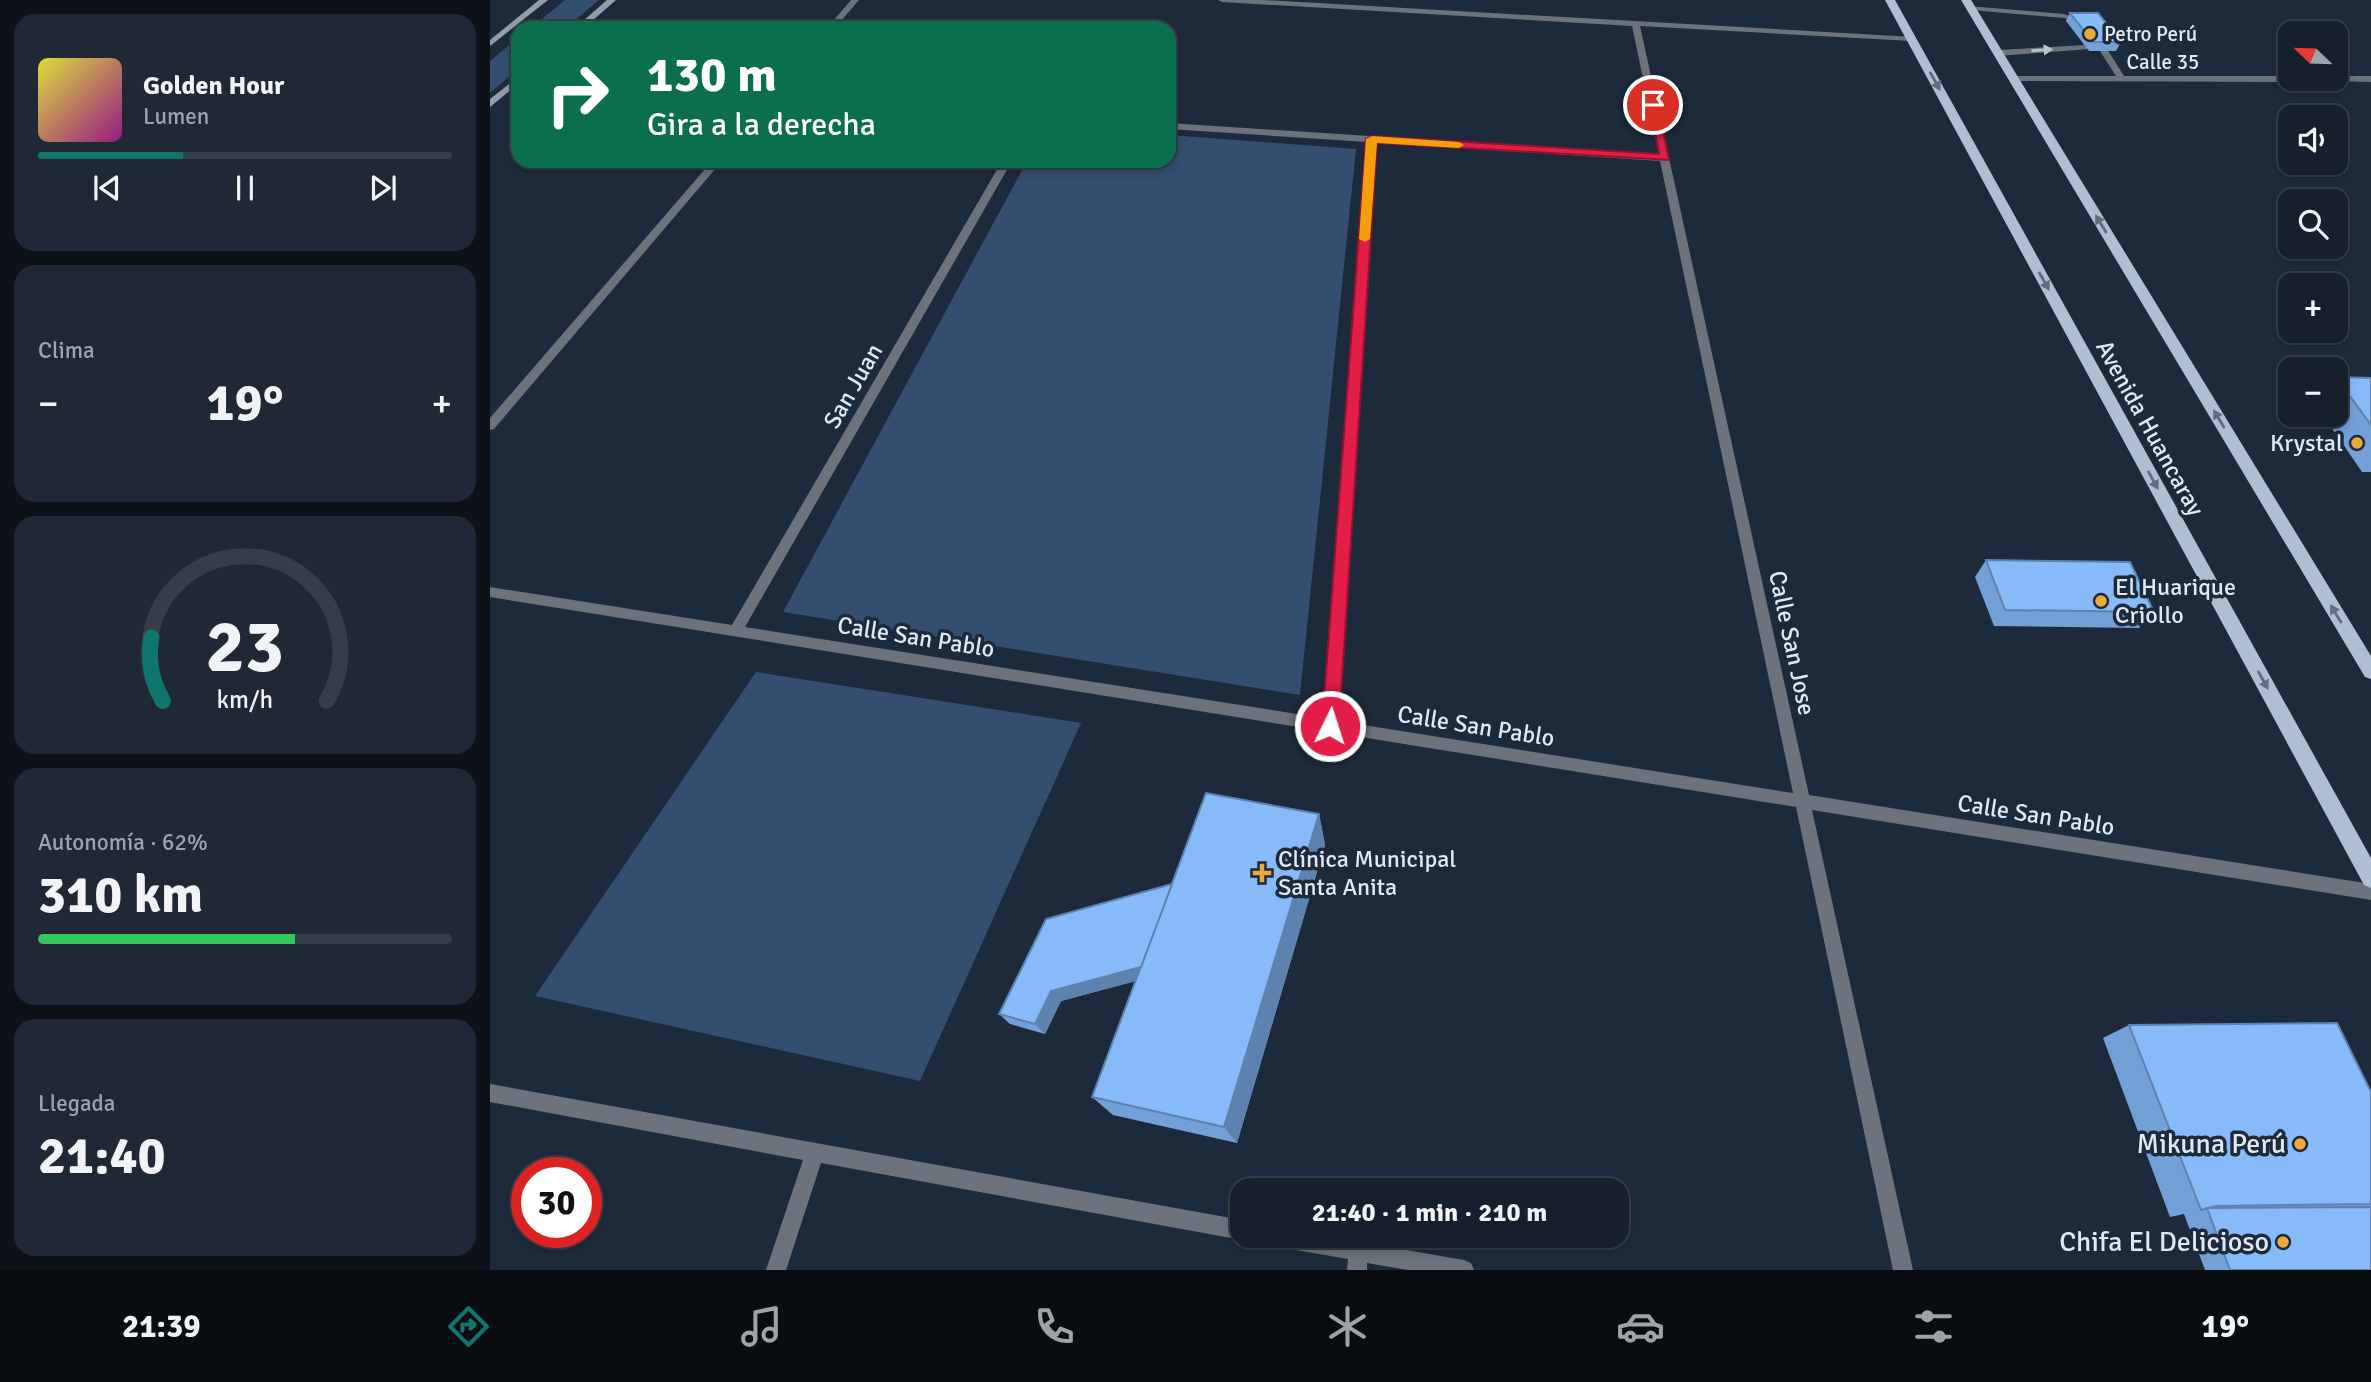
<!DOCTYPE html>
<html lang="es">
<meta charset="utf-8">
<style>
body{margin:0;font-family:Signika,sans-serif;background:#1f2834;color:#f1f3f6;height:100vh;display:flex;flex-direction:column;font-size:26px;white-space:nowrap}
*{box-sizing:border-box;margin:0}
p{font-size:23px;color:#9ea3a9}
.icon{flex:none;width:38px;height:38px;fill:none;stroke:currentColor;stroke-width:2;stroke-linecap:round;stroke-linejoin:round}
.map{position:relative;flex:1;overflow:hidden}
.panel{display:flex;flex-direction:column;gap:14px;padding:14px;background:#0c1218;width:490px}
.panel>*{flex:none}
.top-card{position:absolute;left:21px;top:21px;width:665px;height:147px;border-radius:21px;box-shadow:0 4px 10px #0003,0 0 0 2px #353e48;background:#0b6e4f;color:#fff;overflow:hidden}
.needle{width:46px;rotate:293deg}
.tools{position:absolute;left:1788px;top:21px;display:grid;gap:14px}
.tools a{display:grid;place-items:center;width:70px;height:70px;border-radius:14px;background:#16202c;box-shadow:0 4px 10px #0003,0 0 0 2px #353e48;font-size:35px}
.speed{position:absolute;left:21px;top:1157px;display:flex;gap:14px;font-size:35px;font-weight:700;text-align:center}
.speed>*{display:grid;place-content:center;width:91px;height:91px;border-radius:50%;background:#16202c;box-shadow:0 4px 10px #0003,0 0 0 2px #353e48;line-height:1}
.speed .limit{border:10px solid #d22;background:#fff;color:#111}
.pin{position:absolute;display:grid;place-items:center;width:60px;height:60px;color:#fff;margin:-30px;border:4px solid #fff;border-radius:50%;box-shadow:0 2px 7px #0007}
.me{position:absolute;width:77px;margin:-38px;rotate:4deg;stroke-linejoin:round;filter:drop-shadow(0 0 5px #0008)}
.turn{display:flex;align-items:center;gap:24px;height:147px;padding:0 21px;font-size:32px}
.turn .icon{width:91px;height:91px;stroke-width:2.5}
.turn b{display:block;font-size:49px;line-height:60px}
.big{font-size:52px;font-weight:800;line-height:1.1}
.panel .tile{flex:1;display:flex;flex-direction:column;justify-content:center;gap:10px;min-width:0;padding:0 24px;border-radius:21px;background:#1f2834}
.panel .dial{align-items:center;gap:0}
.dial svg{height:182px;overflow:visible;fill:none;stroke:#353e48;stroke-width:7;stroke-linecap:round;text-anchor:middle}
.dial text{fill:#f1f3f6;stroke:none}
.song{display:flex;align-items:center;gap:21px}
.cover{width:84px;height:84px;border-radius:10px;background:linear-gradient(135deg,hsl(60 70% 55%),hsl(310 70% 35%))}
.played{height:7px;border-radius:4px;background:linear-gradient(90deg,#0f766e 35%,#353e48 35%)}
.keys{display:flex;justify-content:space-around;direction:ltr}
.heat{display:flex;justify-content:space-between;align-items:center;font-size:38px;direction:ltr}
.charge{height:10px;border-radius:5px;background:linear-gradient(90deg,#34c759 62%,#353e48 0)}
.trip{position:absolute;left:740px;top:1178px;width:399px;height:70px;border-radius:21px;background:#16202c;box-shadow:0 4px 10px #0003,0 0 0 2px #353e48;font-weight:800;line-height:70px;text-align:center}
.tab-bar{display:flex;height:112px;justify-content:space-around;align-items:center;background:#090d12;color:#9ea3a9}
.tab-bar .icon{width:49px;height:49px}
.tab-bar .selected{color:#0f766e}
.tab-bar b{font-size:32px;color:#f1f3f6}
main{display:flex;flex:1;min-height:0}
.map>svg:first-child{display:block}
.green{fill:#344e6f}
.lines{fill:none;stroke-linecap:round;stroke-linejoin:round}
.lane{fill:#6c737c;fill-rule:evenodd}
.street{fill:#6c737c;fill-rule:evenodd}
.secondary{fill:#929dab;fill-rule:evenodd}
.primary{fill:#afbed0;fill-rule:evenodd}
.wall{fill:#73a0d6}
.shaded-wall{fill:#5e82ae}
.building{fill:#86baf9;stroke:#5e82ae;stroke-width:2}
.oneway{fill:#bcc5cf}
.oneway2{fill:#5f6d7e}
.route{fill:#e11d48;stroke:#92132f;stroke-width:2}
.slow{fill:#f59e0b}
.poi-dot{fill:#eda83c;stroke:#1d2a3b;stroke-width:2.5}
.labels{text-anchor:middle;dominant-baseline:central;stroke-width:7;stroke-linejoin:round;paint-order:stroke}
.far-poi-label{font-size:21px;fill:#dfe8f3;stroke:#1d2a3b;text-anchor:start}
.far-street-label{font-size:21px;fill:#dfe8f3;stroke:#1d2a3b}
.street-label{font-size:24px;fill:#dfe8f3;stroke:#1d2a3b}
.poi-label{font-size:24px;fill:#dfe8f3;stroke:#1d2a3b;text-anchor:start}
.near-poi-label{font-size:28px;fill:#dfe8f3;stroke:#1d2a3b;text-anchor:end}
</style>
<main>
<section class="panel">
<div class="tile">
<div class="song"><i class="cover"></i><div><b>Golden Hour</b><p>Lumen</p></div></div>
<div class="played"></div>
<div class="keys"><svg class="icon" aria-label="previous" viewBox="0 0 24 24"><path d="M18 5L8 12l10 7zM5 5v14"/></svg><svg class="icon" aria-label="pause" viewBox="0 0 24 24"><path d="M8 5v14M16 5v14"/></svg><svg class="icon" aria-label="next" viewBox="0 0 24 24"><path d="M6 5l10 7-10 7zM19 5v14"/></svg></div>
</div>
<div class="tile"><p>Clima</p>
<div class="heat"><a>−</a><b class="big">19°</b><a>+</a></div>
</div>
<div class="tile dial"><svg viewBox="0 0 100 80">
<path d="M14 69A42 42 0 1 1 86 69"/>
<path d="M14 69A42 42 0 0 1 9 41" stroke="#0f766e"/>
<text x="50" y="56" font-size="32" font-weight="700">23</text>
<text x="50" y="72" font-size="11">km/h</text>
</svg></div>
<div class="tile"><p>Autonomía · 62%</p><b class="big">310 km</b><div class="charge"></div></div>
<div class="tile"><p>Llegada</p><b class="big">21:40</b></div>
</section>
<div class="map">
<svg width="1881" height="1270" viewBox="0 0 1881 1270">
<rect width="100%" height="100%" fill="#1d2a3b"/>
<g class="green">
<polygon points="75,0 109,0 76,28 41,28"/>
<polygon points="28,38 28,69 0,93 0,61"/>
<polygon points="679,135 866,149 810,695 293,612 537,161 679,161"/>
<polygon points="266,672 591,723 430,1081 45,996"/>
</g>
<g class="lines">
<g class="lane">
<polygon points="1478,6 1574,14 1596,21 1592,23 1574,18 1481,10 1478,10"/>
<polygon points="1596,45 1599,45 1599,49 1508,56 1504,53 1508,50"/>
<polygon points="1611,49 1617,49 1636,79 1635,81 1629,81 1610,51"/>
</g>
<g class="street">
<polygon points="361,0 369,0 345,28 337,28"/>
<path d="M728,0h46l650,37 1,2 -4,2 -271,-15 169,769 562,89v16l-559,-90 101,460h-20l-97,-463 -1306,-210v-10l242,38 270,-464h10l-267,466 578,91 44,-576 -198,-13v-6l490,32 -27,-129 -410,-24zM886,142l284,19 133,632 -455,-72z"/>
<polygon points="1525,76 1801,76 1801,79 1825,79 1821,82 1522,81 1522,77"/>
<polygon points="1846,76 1881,76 1881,82 1843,81 1842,79 1846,79"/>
<polygon points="222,161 232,161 4,429 0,430 0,418"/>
<polygon points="0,1084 752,1220 752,1236 760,1236 752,1240 331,1163 296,1270 276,1270 313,1160 0,1102"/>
<polygon points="773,1236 836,1236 974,1260 981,1263 984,1270 918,1270 877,1263 877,1270 857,1270 858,1259 783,1246 776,1243"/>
</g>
<g class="secondary">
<polygon points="49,0 58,0 0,46 0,40"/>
<polygon points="117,0 126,0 94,28 85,28"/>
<polygon points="28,77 28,84 0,107 0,99"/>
</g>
<g class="primary">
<polygon points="1395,0 1405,0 1881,858 1881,888 1874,885"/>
<polygon points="1471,0 1481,0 1881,656 1881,679 1875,677"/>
</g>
</g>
<g class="wall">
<polygon points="1580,13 1631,42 1626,51 1599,51 1576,21"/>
<polygon points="1846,377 1881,378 1881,472 1872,472 1833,415 1846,415"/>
<polygon points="1496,560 1664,612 1649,628 1504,626 1485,577"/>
<polygon points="829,814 835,845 747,1143 623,1115 602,1097 646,981 571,1001 555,1034 520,1024 509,1014 682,884"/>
<polygon points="1639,1025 1881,1092 1881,1270 1715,1270 1694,1214 1680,1217 1613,1038"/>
</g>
<g class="shaded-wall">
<polygon points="829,814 835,845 747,1143 734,1127"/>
<polygon points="704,892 675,973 571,1001 555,1034 545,1024 561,991"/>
</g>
<g class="building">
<polygon points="1580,13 1608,13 1631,42 1603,42"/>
<polygon points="1846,377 1881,378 1881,425"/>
<polygon points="1496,560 1640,562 1664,612 1515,610"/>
<polygon points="716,793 829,814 734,1127 602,1097"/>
<polygon points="682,884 651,967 561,991 545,1024 509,1014 556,919"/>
<polygon points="1847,1023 1881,1092 1881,1204 1726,1206 1711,1210 1639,1025"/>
<polygon points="1881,1207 1881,1270 1740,1270 1717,1208"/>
</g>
<defs><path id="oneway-solid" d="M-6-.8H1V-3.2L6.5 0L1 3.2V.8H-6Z" transform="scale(1.75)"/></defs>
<use class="oneway" href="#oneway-solid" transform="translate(1552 50) rotate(-4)"/>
<g class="oneway2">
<use href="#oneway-solid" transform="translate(1445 81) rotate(61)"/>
<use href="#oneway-solid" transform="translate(1611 224) rotate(-121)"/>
<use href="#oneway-solid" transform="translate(1554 281) rotate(61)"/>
<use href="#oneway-solid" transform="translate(1729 419) rotate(-121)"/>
<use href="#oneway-solid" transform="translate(1663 480) rotate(61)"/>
<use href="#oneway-solid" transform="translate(1846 614) rotate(-121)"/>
<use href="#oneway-solid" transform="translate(1773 680) rotate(61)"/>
</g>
<polygon class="route" points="1160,103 1168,105 1179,160 887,143 849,726 846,732 840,734 834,732 832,726 876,139 882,136 1169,154"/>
<polygon class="slow" points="882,136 969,142 974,145 969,148 887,143 880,239 875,242 869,239 876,139"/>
<g class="poi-dot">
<circle cx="1600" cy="34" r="7"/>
<circle cx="1867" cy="443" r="7"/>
<circle cx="1611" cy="601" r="7"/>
<path d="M768.5 862.5h7v7h7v7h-7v7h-7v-7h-7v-7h7z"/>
<circle cx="1810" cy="1144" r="7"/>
<circle cx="1793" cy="1242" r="7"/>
</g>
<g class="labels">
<g class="far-poi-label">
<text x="1614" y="34">Petro Perú</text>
</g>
<g class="far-street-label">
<text x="1673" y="62">Calle 35</text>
</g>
<g class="street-label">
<text transform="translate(363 386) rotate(-60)">San Juan</text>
<text transform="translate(1660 428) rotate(61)">Avenida Huancaray</text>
<text transform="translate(426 637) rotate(9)">Calle San Pablo</text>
<text transform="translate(1302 643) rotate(78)">Calle San Jose</text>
<text transform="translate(986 726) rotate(9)">Calle San Pablo</text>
<text transform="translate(1546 815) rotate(9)">Calle San Pablo</text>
</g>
<g class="poi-label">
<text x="1853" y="443" text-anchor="end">Krystal</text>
<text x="1625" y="587">El Huarique<tspan x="1625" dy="28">Criollo</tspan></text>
<text x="788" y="859">Clínica Municipal<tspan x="788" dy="28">Santa Anita</tspan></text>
</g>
<g class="near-poi-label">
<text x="1796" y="1144">Mikuna Perú</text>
<text x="1779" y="1242">Chifa El Delicioso</text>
</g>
</g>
</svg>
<div class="tools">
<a><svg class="needle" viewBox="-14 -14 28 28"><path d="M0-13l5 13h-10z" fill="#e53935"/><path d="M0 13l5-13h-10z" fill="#9ea3a9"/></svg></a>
<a><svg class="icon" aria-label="sound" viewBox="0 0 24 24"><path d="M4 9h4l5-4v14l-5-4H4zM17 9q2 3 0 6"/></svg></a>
<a><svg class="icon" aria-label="search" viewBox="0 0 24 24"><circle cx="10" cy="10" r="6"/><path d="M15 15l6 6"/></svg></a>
<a>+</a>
<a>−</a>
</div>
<div class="speed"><div class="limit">30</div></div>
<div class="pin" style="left:1163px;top:105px;background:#d93025"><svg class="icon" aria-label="arrive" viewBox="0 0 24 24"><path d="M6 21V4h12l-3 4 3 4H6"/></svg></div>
<svg class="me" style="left:840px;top:726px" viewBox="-20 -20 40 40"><circle r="17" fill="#e11d48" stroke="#fff" stroke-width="3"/><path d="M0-11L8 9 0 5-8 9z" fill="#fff"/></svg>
<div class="trip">21:40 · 1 min · 210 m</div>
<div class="top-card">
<div class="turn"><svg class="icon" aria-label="right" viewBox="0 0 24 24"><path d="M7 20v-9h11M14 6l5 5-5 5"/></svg><div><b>130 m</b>Gira a la derecha</div></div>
</div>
</div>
</main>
<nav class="tab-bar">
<b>21:39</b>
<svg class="icon selected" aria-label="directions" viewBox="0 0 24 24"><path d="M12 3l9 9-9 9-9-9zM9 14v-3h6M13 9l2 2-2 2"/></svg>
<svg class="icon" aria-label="music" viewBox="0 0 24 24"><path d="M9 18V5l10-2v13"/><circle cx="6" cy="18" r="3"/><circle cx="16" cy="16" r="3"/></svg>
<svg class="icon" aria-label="phone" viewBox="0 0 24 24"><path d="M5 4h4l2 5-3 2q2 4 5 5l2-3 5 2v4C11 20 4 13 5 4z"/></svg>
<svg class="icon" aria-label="climate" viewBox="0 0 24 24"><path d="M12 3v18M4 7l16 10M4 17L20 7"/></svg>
<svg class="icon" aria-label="car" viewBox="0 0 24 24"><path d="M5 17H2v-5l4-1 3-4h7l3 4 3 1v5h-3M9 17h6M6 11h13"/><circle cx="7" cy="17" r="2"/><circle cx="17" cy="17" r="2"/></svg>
<svg class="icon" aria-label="filters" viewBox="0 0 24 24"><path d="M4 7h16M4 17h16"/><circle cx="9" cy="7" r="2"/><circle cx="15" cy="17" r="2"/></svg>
<b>19°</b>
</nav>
